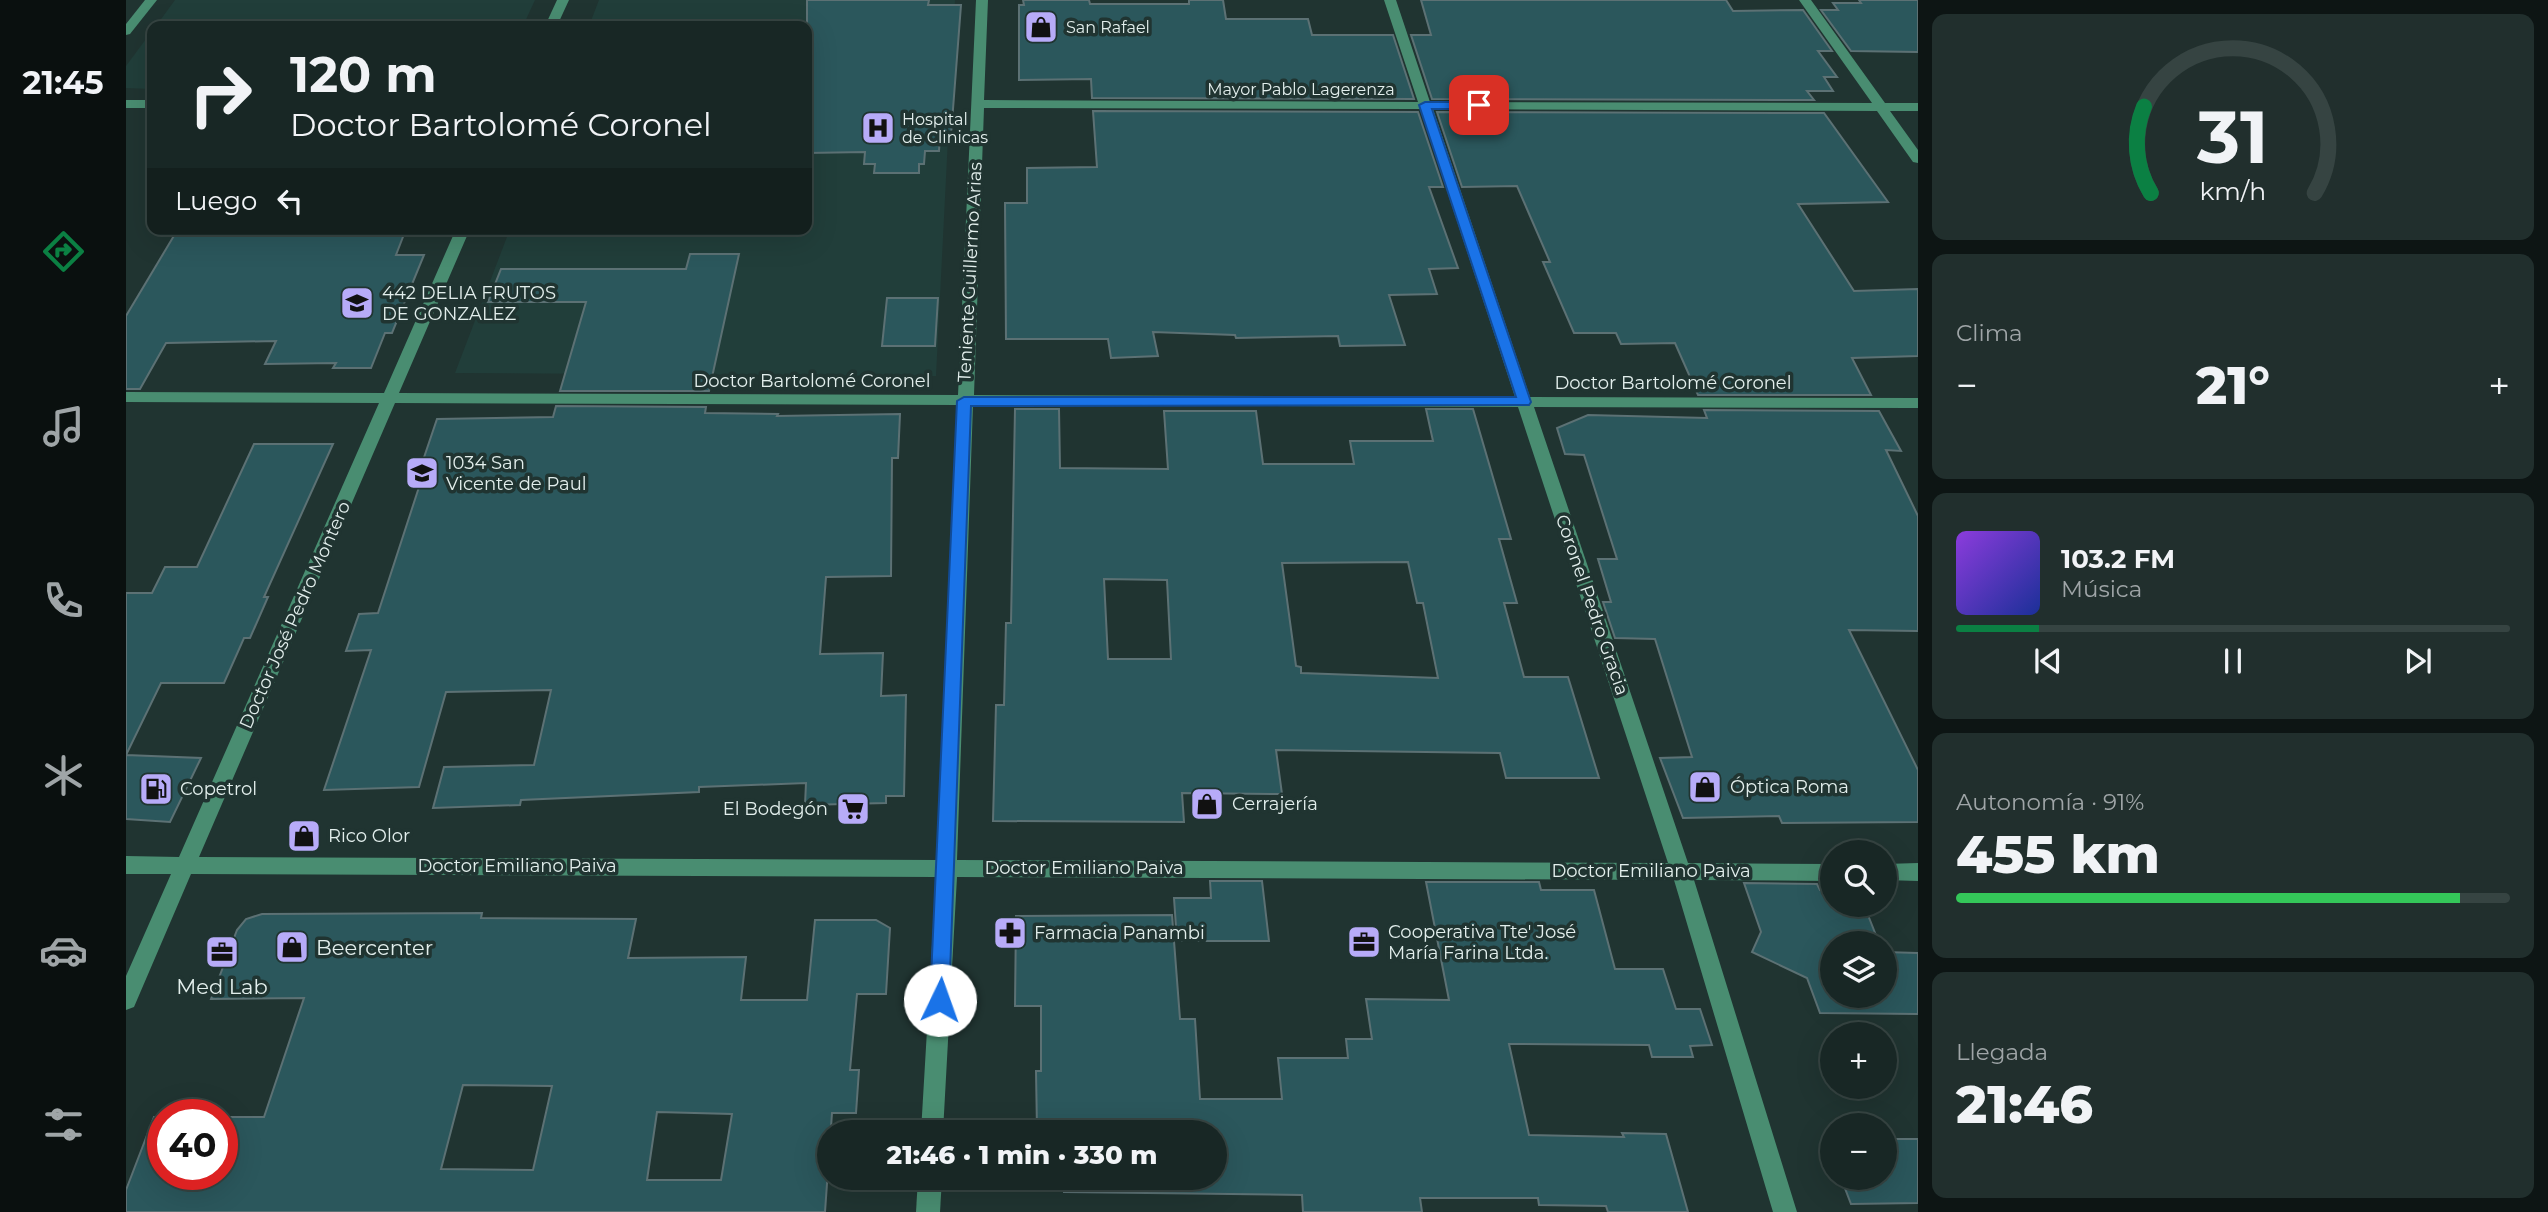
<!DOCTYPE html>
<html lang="es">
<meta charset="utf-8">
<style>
body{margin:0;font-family:Montserrat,sans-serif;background:#212f2d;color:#f1f3f6;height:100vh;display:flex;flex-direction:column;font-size:26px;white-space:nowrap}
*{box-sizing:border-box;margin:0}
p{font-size:23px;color:#9fa5a7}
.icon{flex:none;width:38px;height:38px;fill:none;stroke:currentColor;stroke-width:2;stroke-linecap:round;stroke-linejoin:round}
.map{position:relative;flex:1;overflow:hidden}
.drawer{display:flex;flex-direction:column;gap:14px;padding:14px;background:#0d1514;width:630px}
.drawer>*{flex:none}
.guide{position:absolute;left:21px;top:21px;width:665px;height:214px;border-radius:14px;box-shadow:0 7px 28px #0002,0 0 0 2px #364442;background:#182725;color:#f1f3f6;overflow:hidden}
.tools{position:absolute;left:1694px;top:840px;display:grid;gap:14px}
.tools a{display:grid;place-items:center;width:77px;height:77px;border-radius:50%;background:#182725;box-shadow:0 7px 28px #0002,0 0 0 2px #364442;font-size:35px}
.speed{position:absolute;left:21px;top:1099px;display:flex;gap:14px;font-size:35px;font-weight:700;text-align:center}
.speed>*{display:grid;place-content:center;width:91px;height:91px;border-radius:50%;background:#182725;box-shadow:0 7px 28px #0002,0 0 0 2px #364442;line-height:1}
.speed .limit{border:10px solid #d22;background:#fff;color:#111}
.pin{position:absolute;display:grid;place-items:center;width:60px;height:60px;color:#fff;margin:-30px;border-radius:14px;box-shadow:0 4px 10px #0006}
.me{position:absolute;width:77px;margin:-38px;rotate:3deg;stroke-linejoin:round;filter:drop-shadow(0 0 5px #0008)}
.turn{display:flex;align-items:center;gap:24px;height:147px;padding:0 28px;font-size:32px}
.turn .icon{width:91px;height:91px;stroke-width:2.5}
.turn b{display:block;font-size:49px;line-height:60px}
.then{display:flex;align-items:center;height:66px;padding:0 28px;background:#0003;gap:14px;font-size:26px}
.big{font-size:52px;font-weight:800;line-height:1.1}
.drawer .tile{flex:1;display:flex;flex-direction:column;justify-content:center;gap:10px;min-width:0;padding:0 24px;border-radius:14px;background:#212f2d}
.drawer .dial{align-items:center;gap:0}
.dial svg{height:182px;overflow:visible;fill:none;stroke:#364442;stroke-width:7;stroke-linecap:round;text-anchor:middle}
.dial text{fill:#f1f3f6;stroke:none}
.song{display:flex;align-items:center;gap:21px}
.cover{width:84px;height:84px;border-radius:10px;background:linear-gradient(135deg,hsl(270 70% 55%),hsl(230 70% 35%))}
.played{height:7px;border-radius:4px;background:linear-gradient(90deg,#0b8043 15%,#364442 15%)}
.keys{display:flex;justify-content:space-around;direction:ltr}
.heat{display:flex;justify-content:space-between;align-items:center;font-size:38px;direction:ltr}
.charge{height:10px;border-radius:5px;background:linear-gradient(90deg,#34c759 91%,#364442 0)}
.trip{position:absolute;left:691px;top:1120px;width:410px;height:70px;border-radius:35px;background:#182725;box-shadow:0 7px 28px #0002,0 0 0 2px #364442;font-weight:800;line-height:70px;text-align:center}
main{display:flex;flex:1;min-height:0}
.tab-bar{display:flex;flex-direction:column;width:126px;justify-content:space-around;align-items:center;background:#0a100f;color:#9fa5a7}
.tab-bar .icon{width:49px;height:49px}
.tab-bar .selected{color:#0b8043}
.tab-bar b{font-size:32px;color:#f1f3f6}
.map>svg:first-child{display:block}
.built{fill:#213e3a}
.building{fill:#2b575c;stroke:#5c7174;stroke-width:2;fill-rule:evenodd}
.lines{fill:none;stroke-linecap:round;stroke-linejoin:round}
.minor{fill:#498d71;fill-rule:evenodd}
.route{fill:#1a73e8;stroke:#114b97;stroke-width:2}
.labels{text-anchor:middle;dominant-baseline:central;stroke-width:7;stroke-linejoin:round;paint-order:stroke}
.far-poi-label{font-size:16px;fill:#e2eeec;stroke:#203431;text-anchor:start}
.far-street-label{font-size:16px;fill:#e2eeec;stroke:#203431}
.street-label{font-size:18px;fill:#e2eeec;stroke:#203431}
.poi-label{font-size:18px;fill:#e2eeec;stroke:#203431;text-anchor:start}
.near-poi-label{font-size:21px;fill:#e2eeec;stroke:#203431;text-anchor:start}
</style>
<main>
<nav class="tab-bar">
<b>21:45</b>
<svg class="icon selected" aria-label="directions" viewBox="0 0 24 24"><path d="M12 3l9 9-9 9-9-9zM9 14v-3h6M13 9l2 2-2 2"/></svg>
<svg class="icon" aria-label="music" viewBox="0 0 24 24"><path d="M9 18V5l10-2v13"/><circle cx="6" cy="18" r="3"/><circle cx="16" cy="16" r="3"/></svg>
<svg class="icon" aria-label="phone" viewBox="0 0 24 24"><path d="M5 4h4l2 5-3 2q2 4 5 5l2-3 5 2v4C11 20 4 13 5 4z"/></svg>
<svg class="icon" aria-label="climate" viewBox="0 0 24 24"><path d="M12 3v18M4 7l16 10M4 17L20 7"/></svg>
<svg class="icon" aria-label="car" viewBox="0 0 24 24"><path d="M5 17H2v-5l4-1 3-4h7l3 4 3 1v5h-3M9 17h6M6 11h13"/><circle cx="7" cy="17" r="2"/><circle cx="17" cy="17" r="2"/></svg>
<svg class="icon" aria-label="filters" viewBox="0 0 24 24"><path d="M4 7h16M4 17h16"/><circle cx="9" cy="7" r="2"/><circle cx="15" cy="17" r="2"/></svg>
</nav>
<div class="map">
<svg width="1792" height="1212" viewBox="0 0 1792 1212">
<rect width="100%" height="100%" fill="#203431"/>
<g class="built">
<polygon points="49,0 409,0 397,26 30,26"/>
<polygon points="473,0 829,0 810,376 329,373 384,229 681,229 681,26 463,26"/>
<polygon points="26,31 26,89 0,88 0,66"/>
</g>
<g class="building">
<polygon points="681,0 803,0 802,5 835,5 825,135 814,135 813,151 799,151 798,164 793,164 793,173 748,173 749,164 738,164 739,152 681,153"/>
<polygon points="897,0 963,0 964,4 1063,4 1063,0 1097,0 1100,19 1182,19 1186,35 1267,35 1288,99 966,98 965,79 893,80 893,5 898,5"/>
<polygon points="1295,0 1600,0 1607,11 1677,10 1706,51 1692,51 1711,77 1698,77 1707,91 1681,91 1688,100 1306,99 1285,35 1305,35"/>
<polygon points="1733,0 1792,0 1792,52 1725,51 1695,10 1712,10 1707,3 1735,3"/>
<polygon points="967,111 1292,112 1317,187 1303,187 1332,268 1303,269 1311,294 1263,295 1279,345 1214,346 1212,336 1110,338 1109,335 1027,332 1032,356 985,358 982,339 880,339 879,203 901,203 901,168 971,167"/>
<polygon points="1311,112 1698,113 1762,202 1672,204 1728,291 1792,289 1792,356 1726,358 1745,395 1572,395 1549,343 1495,344 1490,333 1448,333 1417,262 1424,262 1391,186 1336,187"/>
<polygon points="52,229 280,229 270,255 298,255 266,333 259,333 245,368 207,368 210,363 139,364 150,341 40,343 14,389 0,389 0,316"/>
<polygon points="564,254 613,254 583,391 434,391 460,302 362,302 375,269 560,269"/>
<polygon points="761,298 812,298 809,346 756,346"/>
<polygon points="430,406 580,407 579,413 652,414 651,416 774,414 772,458 766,458 765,576 700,577 694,654 757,653 755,696 780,695 778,796 760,796 760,803 679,805 680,783 573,787 573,792 395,800 394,805 307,808 318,767 408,765 425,690 320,692 293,787 198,790 245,650 220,651 233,614 252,613 294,484 289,484 311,419 427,417"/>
<path d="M889,409h44l1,59 108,1 -4,-58h92l7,53h91l-4,-23h83l-7,-32h47l38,130h-12l18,64h-13l20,74h44l31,101h-93l-6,-25 -224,-3 6,44 -100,-1 2,29 -191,-1 3,-116h8l2,-82h5zM1282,562l9,41h6l15,75 -137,-5v-6l-5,-1 -14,-103zM978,579l63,1 4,79h-63z"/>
<polygon points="1578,410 1753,411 1775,451 1760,450 1792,516 1792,631 1723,630 1792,770 1792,822 1656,823 1653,816 1557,818 1534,758 1566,757 1529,639 1489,638 1477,602 1485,602 1472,559 1491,559 1458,455 1439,454 1431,428 1462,415 1581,418"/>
<polygon points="128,444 207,444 138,597 142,597 124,638 118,638 98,683 35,683 0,755 75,758 44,822 0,819 0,593 26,593 39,567 71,567"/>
<polygon points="1084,881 1136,881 1143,941 1051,941 1048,898 1085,898"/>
<polygon points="1300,882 1413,882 1415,890 1468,890 1489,969 1537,969 1550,1009 1574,1009 1586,1045 1564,1046 1567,1057 1526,1057 1523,1045 1383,1044 1403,1135 1498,1137 1496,1133 1540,1134 1562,1212 1482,1212 1480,1206 1413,1205 1412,1198 1294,1198 1296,1212 1177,1212 1176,1195 938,1192 938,1178 1088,1178 1088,1132 911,1130 910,1071 915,1071 915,1006 889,1006 890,916 1046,915 1054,1019 1069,1019 1074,1099 1156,1099 1152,1058 1222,1058 1220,1039 1246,1039 1240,999 1323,1000"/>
<polygon points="1618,883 1691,884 1694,890 1706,891 1706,905 1738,905 1753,943 1706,943 1706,996 1759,996 1759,952 1792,953 1792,1014 1694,1013 1681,978 1626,952 1635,932"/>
<path d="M356,913l-1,5 155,1 -8,39 118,-1 -5,43h66l8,-80h61l14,8 -4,66h-29l-7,76h9l-3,43h-24l-7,99h-699v-22l28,-73h9v57h59v-57h42l40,-119 -93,1 26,-69 9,-11 16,-5zM337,1085l89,1 -19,84 -92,-1zM531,1112l75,2 -11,66h-74z"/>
<polygon points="1759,1139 1792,1139 1792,1203 1725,1204 1715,1178 1759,1178"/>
</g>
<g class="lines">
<g class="minor">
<polygon points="19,0 31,0 4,34 0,35 0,24"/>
<polygon points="431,0 443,0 431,26 419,26"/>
<path d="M850,0h12l-4,100 434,2 -34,-102h12l34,102 442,1 -73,-103h12l74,103h33v8h-28l28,39v13l-5,-1 -36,-51 -444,-2 97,288 388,1v10l-384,-1 154,456 144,1v17l-138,-1 103,332h-24l-99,-332 -717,-3 -14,255h-22l15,-255 -745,-3 -57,133 -8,3v-34l45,-102h-45v-18l53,1 200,-454 -253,-1v-10l258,1 72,-164h14l-71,164 559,2zM858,108l436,1 95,288 -541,-2zM269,403l563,2 -21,455 -738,-3zM847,405l545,2 150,456 -711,-3z"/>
<rect x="0" y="100" width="26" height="8"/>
<polygon points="1792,863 1792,881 1759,880 1759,864"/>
<polygon points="792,1178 816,1178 814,1212 790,1212"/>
</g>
</g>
<polygon class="route" points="1299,102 1353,102 1358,105 1353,109 1306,109 1405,402 1403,405 845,406 823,1000 821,1006 814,1009 807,1006 804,1000 831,401 838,397 1390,397 1293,105"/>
<defs>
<symbol id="shop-square" viewBox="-11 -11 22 22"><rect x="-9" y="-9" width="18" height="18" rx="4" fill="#b7abf8" stroke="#203431"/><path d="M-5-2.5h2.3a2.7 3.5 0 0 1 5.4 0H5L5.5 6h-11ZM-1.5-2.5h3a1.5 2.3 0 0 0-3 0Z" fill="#111"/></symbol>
<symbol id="hospital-square" viewBox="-11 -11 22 22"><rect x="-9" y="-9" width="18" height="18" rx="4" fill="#b7abf8" stroke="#203431"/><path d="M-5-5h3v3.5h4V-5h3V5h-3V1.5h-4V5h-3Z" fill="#111"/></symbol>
<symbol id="school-square" viewBox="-11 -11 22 22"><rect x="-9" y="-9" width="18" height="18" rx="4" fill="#b7abf8" stroke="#203431"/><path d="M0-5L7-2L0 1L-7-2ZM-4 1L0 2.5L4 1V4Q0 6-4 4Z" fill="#111"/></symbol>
<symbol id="fuel-square" viewBox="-11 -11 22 22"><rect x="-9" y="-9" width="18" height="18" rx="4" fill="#b7abf8" stroke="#203431"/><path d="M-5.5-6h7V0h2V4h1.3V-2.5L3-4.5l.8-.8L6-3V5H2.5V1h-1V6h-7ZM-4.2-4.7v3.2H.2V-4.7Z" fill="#111"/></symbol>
<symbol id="supermarket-square" viewBox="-11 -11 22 22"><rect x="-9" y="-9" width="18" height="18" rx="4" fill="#b7abf8" stroke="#203431"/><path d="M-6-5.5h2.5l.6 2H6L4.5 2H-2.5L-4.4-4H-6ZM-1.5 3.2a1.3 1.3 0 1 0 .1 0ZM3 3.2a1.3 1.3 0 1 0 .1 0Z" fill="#111"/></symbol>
<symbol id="pharmacy-square" viewBox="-11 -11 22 22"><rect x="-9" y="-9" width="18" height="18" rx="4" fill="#b7abf8" stroke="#203431"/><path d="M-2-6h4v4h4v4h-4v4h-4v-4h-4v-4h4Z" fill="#111"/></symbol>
<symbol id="office-square" viewBox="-11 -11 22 22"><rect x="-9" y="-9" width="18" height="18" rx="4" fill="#b7abf8" stroke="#203431"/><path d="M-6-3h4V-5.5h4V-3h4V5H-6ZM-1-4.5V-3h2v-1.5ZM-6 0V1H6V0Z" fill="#111"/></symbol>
</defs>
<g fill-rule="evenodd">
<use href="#shop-square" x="896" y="8" width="38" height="38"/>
<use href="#hospital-square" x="733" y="109" width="38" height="38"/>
<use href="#school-square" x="212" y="284" width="38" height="38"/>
<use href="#school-square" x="277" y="454" width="38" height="38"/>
<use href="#shop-square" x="1560" y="768" width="38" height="38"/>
<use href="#fuel-square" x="11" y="770" width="38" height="38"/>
<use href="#shop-square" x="1062" y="785" width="38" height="38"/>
<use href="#supermarket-square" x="708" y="790" width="38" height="38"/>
<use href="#shop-square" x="159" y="817" width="38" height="38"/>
<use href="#pharmacy-square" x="865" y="914" width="38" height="38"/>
<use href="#office-square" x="1219" y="923" width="38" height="38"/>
<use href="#shop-square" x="147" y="928" width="38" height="38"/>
<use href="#office-square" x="77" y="933" width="38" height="38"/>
</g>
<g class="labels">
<g class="far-poi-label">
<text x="940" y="27">San Rafael</text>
<text x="776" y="119">Hospital<tspan x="776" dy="18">de Clinicas</tspan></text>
</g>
<g class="far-street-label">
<text x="1175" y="89">Mayor Pablo Lagerenza</text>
</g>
<g class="street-label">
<text transform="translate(844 272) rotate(-87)">Teniente Guillermo Arias</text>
<text x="686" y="381">Doctor Bartolomé Coronel</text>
<text x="1547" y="383">Doctor Bartolomé Coronel</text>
<text transform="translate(1466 605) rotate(71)">Coronel Pedro Gracia</text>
<text transform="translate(169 615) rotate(-66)">Doctor José Pedro Montero</text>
<text x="391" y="866">Doctor Emiliano Paiva</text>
<text x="958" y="868">Doctor Emiliano Paiva</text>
<text x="1525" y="871">Doctor Emiliano Paiva</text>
</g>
<g class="poi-label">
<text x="256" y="293">442 DELIA FRUTOS<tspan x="256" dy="21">DE GONZALEZ</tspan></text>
<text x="320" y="463">1034 San<tspan x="320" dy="21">Vicente de Paul</tspan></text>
<text x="1604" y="787">Óptica Roma</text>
<text x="54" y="789">Copetrol</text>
<text x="1106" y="804">Cerrajería</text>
<text x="702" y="809" text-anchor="end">El Bodegón</text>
<text x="202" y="836">Rico Olor</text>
<text x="1262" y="932">Cooperativa Tte' José<tspan x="1262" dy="21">María Farina Ltda.</tspan></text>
<text x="908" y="933">Farmacia Panambi</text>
</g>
<g class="near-poi-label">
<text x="190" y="947">Beercenter</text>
<text x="96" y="986" text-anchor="middle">Med Lab</text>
</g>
</g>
</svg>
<div class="tools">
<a><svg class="icon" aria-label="search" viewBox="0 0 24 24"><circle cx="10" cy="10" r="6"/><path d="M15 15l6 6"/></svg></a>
<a><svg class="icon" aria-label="layers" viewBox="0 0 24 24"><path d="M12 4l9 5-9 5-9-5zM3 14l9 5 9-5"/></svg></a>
<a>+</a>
<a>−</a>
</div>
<div class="speed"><div class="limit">40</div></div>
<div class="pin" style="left:1353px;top:105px;background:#d93025"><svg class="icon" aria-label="arrive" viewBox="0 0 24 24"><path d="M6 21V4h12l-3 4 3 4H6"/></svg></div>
<svg class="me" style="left:814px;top:1000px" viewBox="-20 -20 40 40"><circle r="19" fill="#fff"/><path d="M0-13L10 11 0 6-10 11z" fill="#1a73e8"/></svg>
<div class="trip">21:46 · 1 min · 330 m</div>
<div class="guide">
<div class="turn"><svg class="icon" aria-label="right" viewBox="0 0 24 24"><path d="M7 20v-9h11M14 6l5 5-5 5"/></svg><div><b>120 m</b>Doctor Bartolomé Coronel</div></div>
<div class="then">Luego<svg class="icon" aria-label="left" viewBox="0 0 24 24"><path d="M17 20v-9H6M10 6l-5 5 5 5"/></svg></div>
</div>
</div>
<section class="drawer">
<div class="tile dial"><svg viewBox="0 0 100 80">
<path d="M14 69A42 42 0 1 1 86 69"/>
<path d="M14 69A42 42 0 0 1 11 31" stroke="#0b8043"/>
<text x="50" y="56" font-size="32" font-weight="700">31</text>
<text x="50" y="72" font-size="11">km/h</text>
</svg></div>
<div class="tile"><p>Clima</p>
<div class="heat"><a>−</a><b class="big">21°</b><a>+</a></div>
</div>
<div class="tile">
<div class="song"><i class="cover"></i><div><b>103.2 FM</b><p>Música</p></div></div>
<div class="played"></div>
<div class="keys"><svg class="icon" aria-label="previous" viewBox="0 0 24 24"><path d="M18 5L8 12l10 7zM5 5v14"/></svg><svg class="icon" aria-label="pause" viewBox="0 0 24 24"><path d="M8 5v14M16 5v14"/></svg><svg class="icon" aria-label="next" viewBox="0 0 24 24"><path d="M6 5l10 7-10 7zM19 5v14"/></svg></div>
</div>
<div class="tile"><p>Autonomía · 91%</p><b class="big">455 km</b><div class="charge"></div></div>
<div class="tile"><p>Llegada</p><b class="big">21:46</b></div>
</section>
</main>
